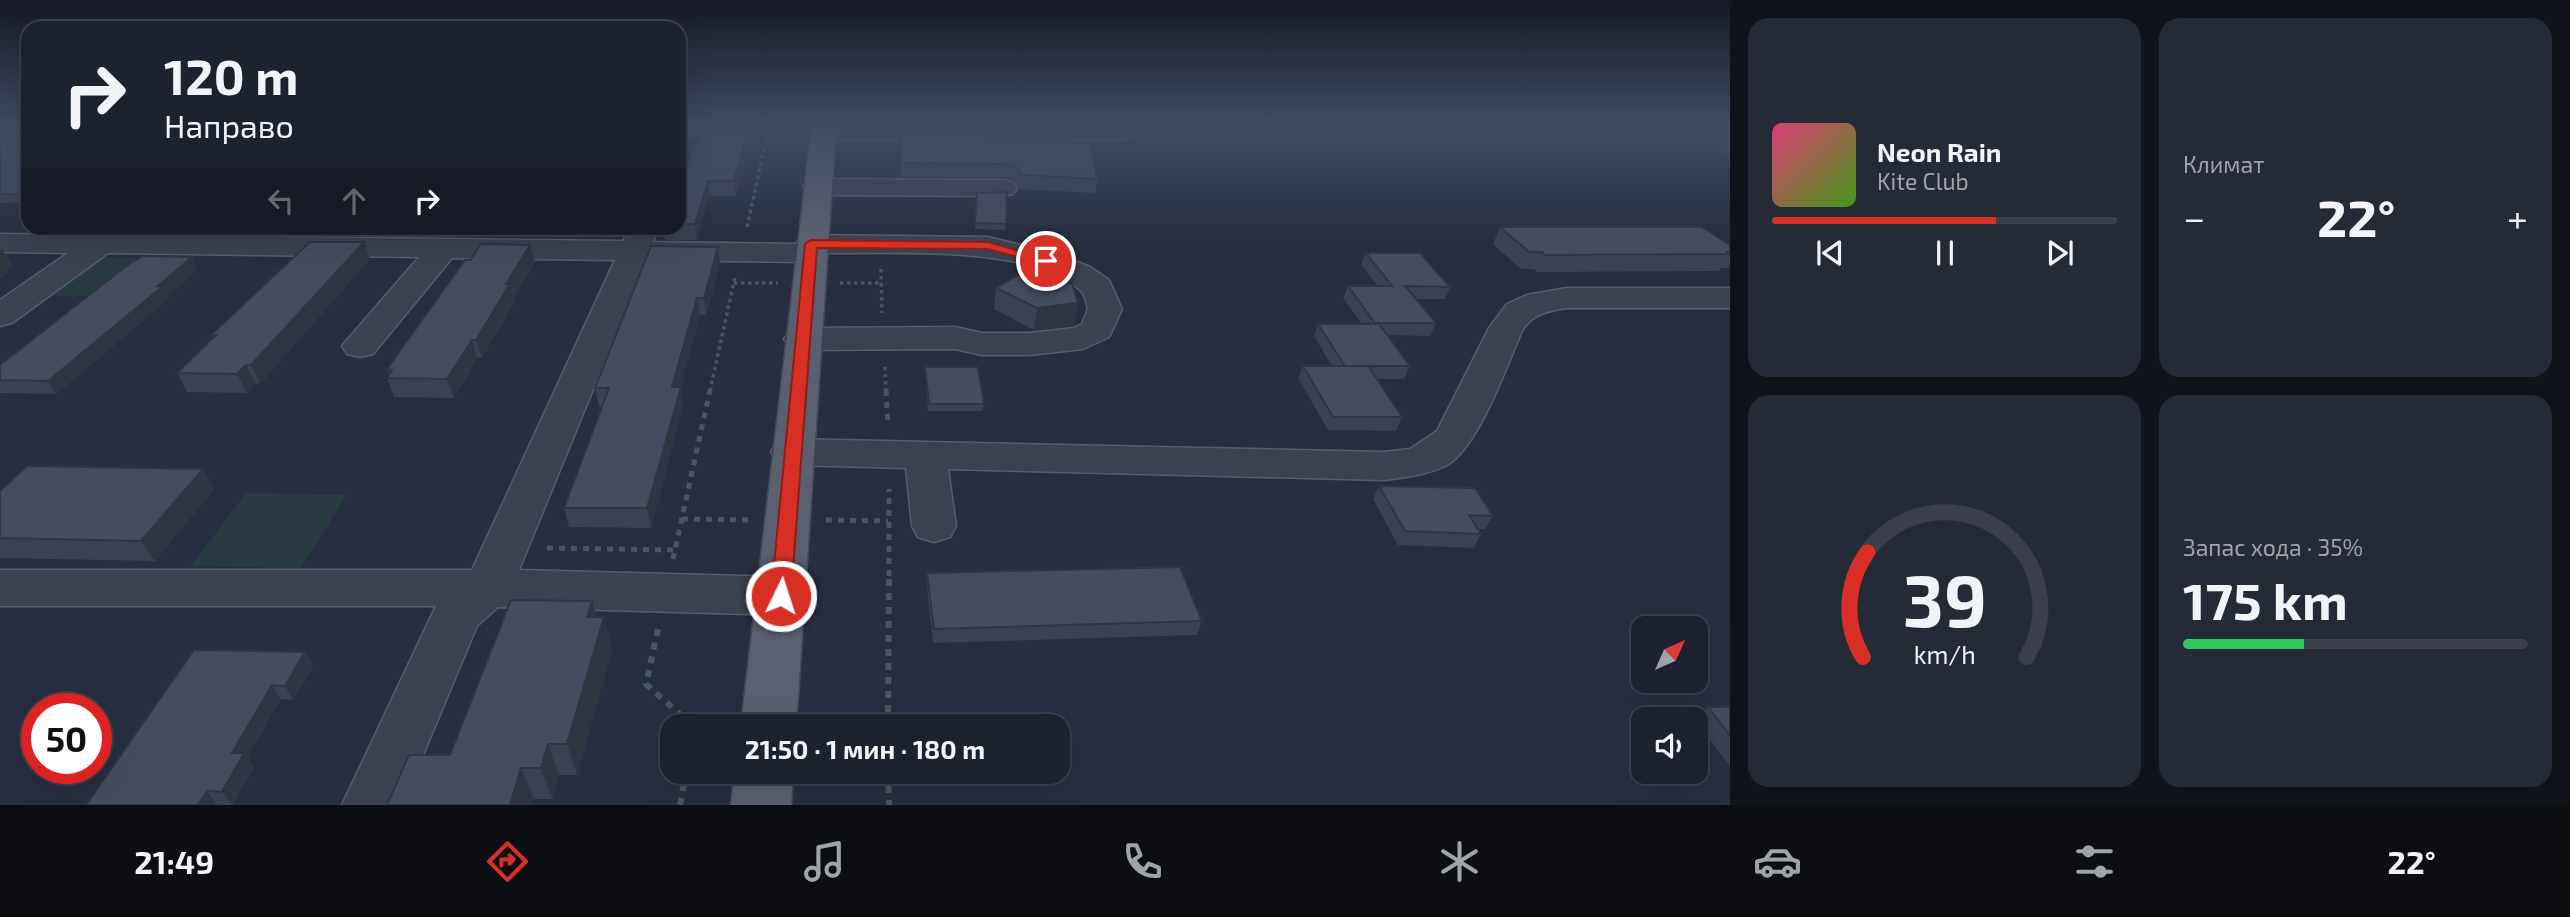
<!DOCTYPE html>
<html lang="ru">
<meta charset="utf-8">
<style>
body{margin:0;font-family:"Exo 2",sans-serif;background:#252a37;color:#f1f3f6;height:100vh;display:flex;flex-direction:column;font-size:26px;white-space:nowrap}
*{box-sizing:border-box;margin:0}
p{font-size:23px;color:#a0a4aa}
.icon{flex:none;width:38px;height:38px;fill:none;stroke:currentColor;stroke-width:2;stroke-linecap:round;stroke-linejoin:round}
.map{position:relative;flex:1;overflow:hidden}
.panel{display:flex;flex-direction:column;gap:18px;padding:18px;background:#10131a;width:840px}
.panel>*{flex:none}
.banner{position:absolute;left:21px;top:21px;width:665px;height:214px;border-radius:21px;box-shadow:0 7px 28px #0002,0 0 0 2px #3b3f4b;background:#1d222f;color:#f1f3f6;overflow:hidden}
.needle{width:46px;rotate:45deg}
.buttons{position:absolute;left:1631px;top:616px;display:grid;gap:14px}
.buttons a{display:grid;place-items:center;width:77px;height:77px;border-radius:14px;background:#1d222f;box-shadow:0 7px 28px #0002,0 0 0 2px #3b3f4b;font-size:35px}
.speed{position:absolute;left:21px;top:693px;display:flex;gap:14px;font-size:35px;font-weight:700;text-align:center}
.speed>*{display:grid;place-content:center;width:91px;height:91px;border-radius:50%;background:#1d222f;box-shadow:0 7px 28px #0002,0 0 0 2px #3b3f4b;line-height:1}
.speed .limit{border:10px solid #d22;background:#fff;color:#111}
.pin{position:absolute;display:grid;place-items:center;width:60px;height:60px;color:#fff;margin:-30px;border:4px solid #fff;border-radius:50%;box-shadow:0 2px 7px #0007}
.me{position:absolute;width:77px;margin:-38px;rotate:4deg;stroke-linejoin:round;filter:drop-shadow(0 0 5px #0008)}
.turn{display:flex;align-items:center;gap:24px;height:147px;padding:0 28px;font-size:32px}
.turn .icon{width:91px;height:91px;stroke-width:2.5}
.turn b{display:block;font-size:49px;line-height:60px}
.lanes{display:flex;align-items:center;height:66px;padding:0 28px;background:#0003;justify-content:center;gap:35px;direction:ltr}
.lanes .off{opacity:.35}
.big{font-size:52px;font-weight:700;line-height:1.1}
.panel .card{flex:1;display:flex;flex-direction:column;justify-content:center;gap:10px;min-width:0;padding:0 24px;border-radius:21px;background:#252a37}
.panel .dial{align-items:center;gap:0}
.dial svg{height:182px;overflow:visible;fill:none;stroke:#3b3f4b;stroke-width:7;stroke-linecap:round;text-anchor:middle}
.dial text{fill:#f1f3f6;stroke:none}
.song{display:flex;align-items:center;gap:21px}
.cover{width:84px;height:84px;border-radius:10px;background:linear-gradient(135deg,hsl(340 70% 55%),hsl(100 70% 35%))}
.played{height:7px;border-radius:4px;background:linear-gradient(90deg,#d93025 65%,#3b3f4b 65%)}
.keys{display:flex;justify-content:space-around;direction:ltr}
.heat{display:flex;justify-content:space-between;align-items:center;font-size:38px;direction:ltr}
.charge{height:10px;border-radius:5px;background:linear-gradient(90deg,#34c759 35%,#3b3f4b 0)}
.panel .tiles{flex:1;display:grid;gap:18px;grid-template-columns:repeat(2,1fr)}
.trip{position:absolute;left:660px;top:714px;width:410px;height:70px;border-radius:21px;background:#1d222f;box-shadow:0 7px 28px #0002,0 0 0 2px #3b3f4b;font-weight:700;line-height:70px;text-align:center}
.menu{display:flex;height:112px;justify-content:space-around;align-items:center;background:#0c0e13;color:#a0a4aa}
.menu .icon{width:49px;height:49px}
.menu .active{color:#d93025}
.menu b{font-size:32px;color:#f1f3f6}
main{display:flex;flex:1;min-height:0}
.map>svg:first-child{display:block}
.green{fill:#293b40}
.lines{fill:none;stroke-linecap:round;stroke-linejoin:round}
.minor-casing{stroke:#565c6a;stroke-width:3}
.major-casing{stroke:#454a59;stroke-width:3}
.path-far2{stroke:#47585d;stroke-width:3.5;stroke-dasharray:3.5 3.5;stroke-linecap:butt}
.path-far1{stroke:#47585d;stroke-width:5;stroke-dasharray:6 6;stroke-linecap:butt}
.path{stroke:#47585d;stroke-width:6;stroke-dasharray:7 7;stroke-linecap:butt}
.minor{fill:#3b414f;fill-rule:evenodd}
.major{fill:#5a606f;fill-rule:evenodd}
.wall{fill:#3a4151}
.shaded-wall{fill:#303542}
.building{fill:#444c5e;stroke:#303542;stroke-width:2}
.route{fill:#d93025;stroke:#8d1f18;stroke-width:2}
</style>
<main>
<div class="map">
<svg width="1730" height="805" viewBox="0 0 1730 805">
<rect width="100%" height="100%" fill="#272e3f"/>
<g class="green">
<polygon points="98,258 136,258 89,296 49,296"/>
<polygon points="246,493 347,495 300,568 191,566"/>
</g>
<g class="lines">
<defs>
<g id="minor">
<polygon points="679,126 693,126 688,137 679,139"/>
<polygon points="823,126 1128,126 1132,133 1129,138 1120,140 823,140 814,138 811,133 814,128"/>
<polygon points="1702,126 1730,126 1730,136 1705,131"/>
<polygon points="817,179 1003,180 1013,182 1017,188 1013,194 1003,196 817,195 807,193 803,187 807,181"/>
<path d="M630,228h28l-5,14 143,2 4,-6 11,-3 177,2 69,17 33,13 19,13 13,29 -13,28 -26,12 -54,6h-47l-27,-6 -153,1 -12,-4 -6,-7 6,-7 12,-4 153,-1 27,6h47l45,-5 8,-4 6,-15c-2,-7 -3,-15 -8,-19 -49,-46 -190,-36 -255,-37l-4,7 -11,2 -164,-2 -127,310 262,7 17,6 7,13 -7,13 -17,6 -283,-8 -21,19 -75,179h-60l94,-199h-436v-36h472l143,-310 -163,-2 -79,96 -13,3 -13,-3 -5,-8 77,-89 -311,-4 -96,70 -12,3v-26l68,-47 -68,-1v-18l91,1 12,-5 12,5 508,6z"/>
<path d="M1567,288h163v20h-163c-19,3 -32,5 -44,21 -16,35 -44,118 -76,136 -20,10 -41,12 -63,15l-436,-11 8,57 -6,11 -16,5 -16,-5 -6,-11 -6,-58 -114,-3 -15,-3 -6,-10 6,-10 15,-3 592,13 26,-3 27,-18 52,-103 18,-24 20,-9z"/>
</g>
<g id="major">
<polygon points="812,126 836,126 796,726 741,726"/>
<polygon points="735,772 793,772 791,805 731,805"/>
</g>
</defs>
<use href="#minor" class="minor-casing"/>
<use href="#major" class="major-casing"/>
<g class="path-far2">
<polyline points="747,227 769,126"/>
<polyline points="881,269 882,313"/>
<polyline points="734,283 778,283"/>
<polyline points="840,283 881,283"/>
<polyline points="885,367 886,391"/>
<polyline points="710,391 735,277"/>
</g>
<g class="path-far1">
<polyline points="886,390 888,424"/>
<polyline points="682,519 751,520"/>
<polyline points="826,520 888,521"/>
<polyline points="547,548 675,550"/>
<polyline points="673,559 710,390"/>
<polyline points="889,576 889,489"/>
</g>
<g class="path">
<polyline points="658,629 646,684 693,726"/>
<polyline points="888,726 889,574"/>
<polyline points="888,772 889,805"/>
<polyline points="680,805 686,772"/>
</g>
<use href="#minor" class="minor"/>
<use href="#major" class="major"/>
</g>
<g class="wall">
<polygon points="0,126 28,126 28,202 0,203"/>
<polygon points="697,126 754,126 736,196 709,196 697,240 665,240 663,228 679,228 679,183 695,143 694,133"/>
<polygon points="900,130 988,139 1097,179 1095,193 1019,189 1015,181 1003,177 901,177"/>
<polygon points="1725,136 1730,136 1730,157 1717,149"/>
<polygon points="977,193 1006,224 1005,230 975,229"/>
<polygon points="1500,227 1730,245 1730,266 1728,268 1721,268 1719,271 1537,272 1534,269 1521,269 1493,244"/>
<polygon points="337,228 398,228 391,236 339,235"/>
<polygon points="499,228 555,228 549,237 502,237"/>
<polygon points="718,247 720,264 706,315 700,315 680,387 683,405 651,528 569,527 564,508 602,407 599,406 595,388"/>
<polygon points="1366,253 1450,287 1445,299 1416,299 1436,323 1430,336 1387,335 1410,366 1404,379 1376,379 1402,417 1396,431 1328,430 1298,378 1303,366 1332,366 1314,336 1318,324 1362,324 1343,298 1348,286 1378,286 1361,265"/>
<polygon points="370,259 260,384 255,383 247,393 187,392 177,373 213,338 211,335"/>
<polygon points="535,262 514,297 515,301 482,358 477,358 454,398 394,397 387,378 389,375 387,369"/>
<polygon points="198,269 168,296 169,299 56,394 0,393 0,365"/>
<polygon points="996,288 1078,303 1075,325 1034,330 994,309"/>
<polygon points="925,367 984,404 983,411 928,411"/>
<polygon points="1379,486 1493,516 1485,529 1479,529 1481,534 1474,548 1398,545 1373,499"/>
<polygon points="214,489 155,561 0,558 0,491"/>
<polygon points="927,573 1202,621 1197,635 933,643 927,587"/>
<polygon points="592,601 596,617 612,649 577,775 559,775 552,799 534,799 450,755"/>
<polygon points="305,652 313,666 293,700 281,699 247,758 254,767 232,805 86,805"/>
<polygon points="1708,707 1730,707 1730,766 1696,722 1696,720"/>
</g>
<g class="shaded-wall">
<polygon points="749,126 754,126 736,196 734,181"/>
<polygon points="708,181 709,196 697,240 695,224"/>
<polygon points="388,228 398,228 391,236"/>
<polygon points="546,228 555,228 549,237"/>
<polygon points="364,242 370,259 260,384 251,365"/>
<polygon points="530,245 535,262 514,297 515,301 482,358 476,340 506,284"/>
<polygon points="718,247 720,264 706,315 704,298"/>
<polygon points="2,249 12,265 7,269 9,272 0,278 0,250"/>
<polygon points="192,257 198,269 168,296 169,299 56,394 48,381"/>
<polygon points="697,298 700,315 675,405 672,387"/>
<polygon points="1078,303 1075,325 1034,330 1037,308"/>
<polygon points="472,340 477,358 454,398 447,379"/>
<polygon points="246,365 255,383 247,393 237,374"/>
<polygon points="681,387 683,405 651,528 647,508"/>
<polygon points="203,469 214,489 155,561 141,541"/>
<polygon points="592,601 600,630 604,617 612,649 577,775 567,744 587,617"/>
<polygon points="305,652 313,666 293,700 285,686"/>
<polygon points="272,685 281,699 247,758 254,767 232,805 222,792 232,753"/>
<polygon points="548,744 559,775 552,799 541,768"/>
<polygon points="521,768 534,799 532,805 510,805"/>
<polygon points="207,791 217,805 198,805"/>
</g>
<g class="building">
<rect x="0" y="126" width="28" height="68"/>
<polygon points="697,126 749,126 734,181 708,181 695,224 679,224 679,183 700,133 694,133"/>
<polygon points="900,130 986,130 988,139 1091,144 1097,179 1021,175 1017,167 1004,164 902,163"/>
<polygon points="1007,192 1006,224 975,223 977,193"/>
<polygon points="1500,227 1702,227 1730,245 1730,252 1726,252 1730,254 1545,255 1542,252 1529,252"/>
<polygon points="310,242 364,242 251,365 246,365 237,374 177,373 216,335 211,335"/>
<polygon points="481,244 530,245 506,284 510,284 476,340 472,340 447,379 387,378 392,370 387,369 465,260 470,260"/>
<polygon points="651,246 718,247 704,298 697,298 672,387 681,387 647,508 564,508 609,388 595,388"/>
<polygon points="1366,253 1420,253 1450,287 1405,286 1436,323 1375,323 1348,286 1392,286"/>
<polygon points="143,256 192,257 158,286 163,286 48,381 0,380 0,365 130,263"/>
<polygon points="1033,266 1072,284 1078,303 1037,308 996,288"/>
<polygon points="1318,324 1379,324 1410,366 1345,366"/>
<polygon points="1303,366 1368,366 1402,417 1333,417"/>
<polygon points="925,367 978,367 984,404 929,404"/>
<polygon points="27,466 203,469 141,541 0,538 0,491"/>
<polygon points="1379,486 1475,488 1493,516 1469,515 1481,534 1405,531"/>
<polygon points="1180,567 1202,621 934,629 927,573"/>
<polygon points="511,600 592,601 587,617 604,617 567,744 548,744 541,768 521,768 510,805 387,805 409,755 450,755"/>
<polygon points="194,650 305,652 285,686 272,685 232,753 244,753 222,792 207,791 198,805 86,805"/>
<polygon points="1708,707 1730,707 1730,735"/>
</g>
<linearGradient id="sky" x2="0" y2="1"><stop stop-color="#151923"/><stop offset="0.53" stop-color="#414c63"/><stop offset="1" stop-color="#414c63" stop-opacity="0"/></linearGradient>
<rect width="1730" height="238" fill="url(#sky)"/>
<polygon class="route" points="811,240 988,242 1053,261 1046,265 988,249 817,248 791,596 788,602 781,604 774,602 771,596 805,244"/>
</svg>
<div class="buttons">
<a><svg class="needle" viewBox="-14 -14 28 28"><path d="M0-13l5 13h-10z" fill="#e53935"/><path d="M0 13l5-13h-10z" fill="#a0a4aa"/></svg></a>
<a><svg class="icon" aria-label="sound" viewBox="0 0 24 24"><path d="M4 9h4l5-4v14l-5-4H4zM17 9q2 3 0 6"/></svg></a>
</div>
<div class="speed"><div class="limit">50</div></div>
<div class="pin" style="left:1046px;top:261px;background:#d93025"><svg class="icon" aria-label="arrive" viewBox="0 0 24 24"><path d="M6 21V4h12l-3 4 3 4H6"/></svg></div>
<svg class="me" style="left:781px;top:596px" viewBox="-20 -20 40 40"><circle r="17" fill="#d93025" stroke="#fff" stroke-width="3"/><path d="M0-11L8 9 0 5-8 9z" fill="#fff"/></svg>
<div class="trip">21:50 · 1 мин · 180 m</div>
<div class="banner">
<div class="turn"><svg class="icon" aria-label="right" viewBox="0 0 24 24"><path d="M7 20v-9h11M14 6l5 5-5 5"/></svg><div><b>120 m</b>Направо</div></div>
<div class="lanes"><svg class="icon off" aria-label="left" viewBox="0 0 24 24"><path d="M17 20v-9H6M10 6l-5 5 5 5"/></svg><svg class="icon off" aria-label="ahead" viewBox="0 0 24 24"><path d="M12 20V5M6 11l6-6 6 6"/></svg><svg class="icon" aria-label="right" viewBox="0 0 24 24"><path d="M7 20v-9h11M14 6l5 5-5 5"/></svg></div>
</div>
</div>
<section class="panel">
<div class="tiles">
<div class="card">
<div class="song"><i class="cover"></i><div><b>Neon Rain</b><p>Kite Club</p></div></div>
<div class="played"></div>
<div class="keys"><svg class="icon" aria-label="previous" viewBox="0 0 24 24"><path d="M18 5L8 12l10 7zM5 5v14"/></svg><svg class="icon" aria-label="pause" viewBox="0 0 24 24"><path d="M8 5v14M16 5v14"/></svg><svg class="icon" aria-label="next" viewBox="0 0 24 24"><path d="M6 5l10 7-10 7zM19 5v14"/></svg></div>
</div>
<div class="card"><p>Климат</p>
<div class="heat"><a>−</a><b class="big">22°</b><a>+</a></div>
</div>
<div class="card dial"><svg viewBox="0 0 100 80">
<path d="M14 69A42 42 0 1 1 86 69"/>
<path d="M14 69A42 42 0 0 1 16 23" stroke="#d93025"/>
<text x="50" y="56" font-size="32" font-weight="700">39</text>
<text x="50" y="72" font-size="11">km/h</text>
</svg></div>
<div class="card"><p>Запас хода · 35%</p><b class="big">175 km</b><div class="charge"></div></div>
</div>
</section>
</main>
<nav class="menu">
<b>21:49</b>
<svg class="icon active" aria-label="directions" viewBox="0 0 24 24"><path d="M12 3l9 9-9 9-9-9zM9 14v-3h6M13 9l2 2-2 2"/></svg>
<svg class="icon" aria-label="music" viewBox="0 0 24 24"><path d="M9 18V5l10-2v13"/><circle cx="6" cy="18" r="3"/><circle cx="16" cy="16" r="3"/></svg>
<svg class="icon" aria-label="phone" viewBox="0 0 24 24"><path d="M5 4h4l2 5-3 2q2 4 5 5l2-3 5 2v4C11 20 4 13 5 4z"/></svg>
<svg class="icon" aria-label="climate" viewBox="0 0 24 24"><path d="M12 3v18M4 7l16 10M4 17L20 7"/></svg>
<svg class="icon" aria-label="car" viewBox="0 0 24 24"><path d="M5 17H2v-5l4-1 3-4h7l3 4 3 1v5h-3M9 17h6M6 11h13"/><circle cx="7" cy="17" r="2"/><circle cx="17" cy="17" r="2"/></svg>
<svg class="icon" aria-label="filters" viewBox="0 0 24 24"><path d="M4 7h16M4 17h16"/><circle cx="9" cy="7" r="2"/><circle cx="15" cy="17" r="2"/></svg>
<b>22°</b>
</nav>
